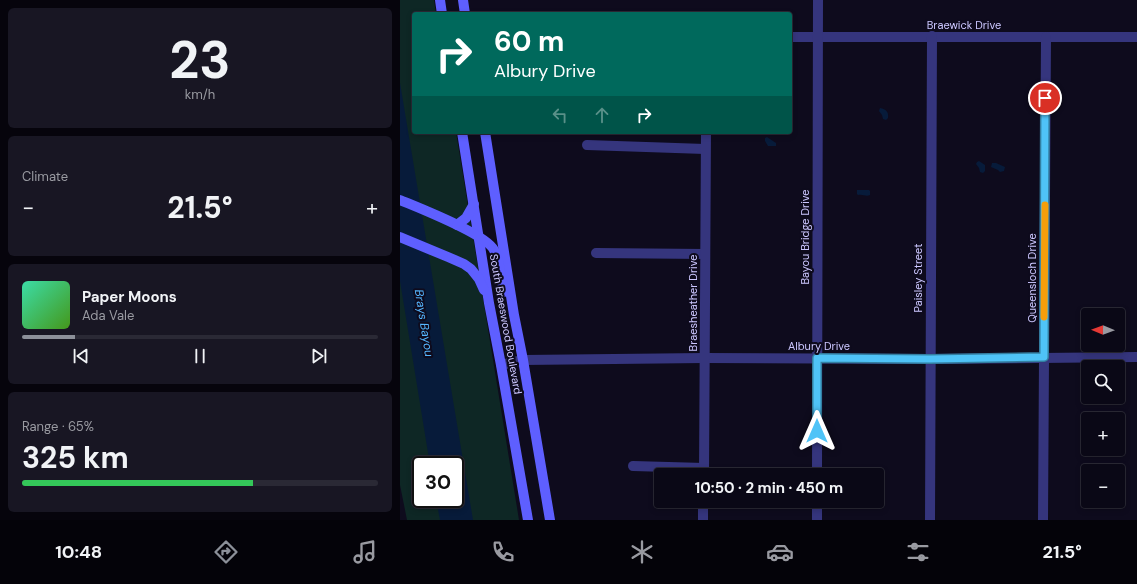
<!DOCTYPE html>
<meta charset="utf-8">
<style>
body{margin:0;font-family:"DM Sans",sans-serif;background:#181623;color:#f1f3f6;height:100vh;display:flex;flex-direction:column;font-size:15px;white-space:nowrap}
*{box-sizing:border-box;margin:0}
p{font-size:13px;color:#999aa1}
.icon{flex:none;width:22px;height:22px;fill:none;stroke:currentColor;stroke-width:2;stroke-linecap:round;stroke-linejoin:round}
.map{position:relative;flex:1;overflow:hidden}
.sheet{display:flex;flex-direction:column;gap:8px;padding:8px;background:#06040c;width:400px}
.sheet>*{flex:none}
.banner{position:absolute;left:12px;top:12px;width:380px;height:122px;border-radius:4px;box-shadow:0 2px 6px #0003,0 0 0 1px #2a2935;background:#00695c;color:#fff;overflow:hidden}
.needle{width:26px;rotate:271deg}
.controls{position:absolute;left:681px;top:308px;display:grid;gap:8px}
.controls a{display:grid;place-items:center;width:44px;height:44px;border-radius:4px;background:#0a0816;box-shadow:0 2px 6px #0003,0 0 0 1px #2a2935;font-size:20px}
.speed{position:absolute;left:12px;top:456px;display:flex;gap:8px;font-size:20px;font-weight:700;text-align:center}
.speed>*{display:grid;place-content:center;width:52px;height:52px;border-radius:50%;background:#0a0816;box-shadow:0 2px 6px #0003,0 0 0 1px #2a2935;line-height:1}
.speed .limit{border:2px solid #111;border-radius:6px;background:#fff;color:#111}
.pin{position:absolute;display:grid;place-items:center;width:34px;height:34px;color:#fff;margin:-17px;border:2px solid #fff;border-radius:50%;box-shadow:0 1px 4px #0007}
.me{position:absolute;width:44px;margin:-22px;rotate:0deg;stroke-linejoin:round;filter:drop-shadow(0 0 3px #0008)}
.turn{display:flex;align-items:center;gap:14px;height:84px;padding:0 16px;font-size:18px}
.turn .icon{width:52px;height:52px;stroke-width:2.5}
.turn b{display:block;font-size:28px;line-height:34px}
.lanes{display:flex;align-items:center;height:38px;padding:0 16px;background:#0003;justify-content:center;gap:20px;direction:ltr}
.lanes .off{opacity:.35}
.big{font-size:30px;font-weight:700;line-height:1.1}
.sheet .tile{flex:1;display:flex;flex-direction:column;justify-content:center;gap:6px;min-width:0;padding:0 14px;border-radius:6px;background:#181623}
.sheet .dial{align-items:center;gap:0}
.dial b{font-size:52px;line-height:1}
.song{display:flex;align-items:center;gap:12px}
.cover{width:48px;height:48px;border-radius:6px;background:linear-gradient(135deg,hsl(160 70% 55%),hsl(100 70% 35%))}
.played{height:4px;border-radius:2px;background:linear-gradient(90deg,#8c9099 15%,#2a2935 15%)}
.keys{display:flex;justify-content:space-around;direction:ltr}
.heat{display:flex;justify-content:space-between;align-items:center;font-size:22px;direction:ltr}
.charge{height:6px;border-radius:3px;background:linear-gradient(90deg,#34c759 65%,#2a2935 0)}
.trip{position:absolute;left:254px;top:468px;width:230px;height:40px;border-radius:4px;background:#0a0816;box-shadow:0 2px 6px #0003,0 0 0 1px #2a2935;font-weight:700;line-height:40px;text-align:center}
.tab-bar{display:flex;height:64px;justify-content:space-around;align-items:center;background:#040309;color:#999aa1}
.tab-bar .icon{width:28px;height:28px}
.tab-bar .current{color:#8c9099}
.tab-bar b{font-size:18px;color:#f1f3f6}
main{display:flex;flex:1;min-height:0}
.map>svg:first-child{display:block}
.green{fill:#0e2725;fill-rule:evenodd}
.water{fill:#071b3a}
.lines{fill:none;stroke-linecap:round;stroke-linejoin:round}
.street{stroke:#35357d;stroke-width:10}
.secondary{stroke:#5e5fff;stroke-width:10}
.route-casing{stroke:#337fa1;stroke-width:10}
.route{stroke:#4fc3f7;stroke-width:7}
.slow{stroke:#f59e0b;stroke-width:7}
.labels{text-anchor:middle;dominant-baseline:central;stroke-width:4;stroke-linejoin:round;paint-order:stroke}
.street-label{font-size:11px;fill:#ccc7ff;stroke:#0e0b1d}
.water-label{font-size:12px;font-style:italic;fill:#55b6ff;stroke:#0e0b1d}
</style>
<main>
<section class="sheet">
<div class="tile dial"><b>23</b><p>km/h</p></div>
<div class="tile"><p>Climate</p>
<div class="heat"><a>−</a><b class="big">21.5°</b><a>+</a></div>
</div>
<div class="tile">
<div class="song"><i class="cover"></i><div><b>Paper Moons</b><p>Ada Vale</p></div></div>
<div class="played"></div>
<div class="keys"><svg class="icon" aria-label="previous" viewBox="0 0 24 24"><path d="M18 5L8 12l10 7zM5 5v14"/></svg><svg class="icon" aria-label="pause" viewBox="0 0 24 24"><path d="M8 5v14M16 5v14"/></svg><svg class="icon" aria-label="next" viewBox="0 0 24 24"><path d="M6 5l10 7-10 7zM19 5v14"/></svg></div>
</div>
<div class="tile"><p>Range · 65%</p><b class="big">325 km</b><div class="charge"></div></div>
</section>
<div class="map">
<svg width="737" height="520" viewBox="0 0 737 520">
<rect width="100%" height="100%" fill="#0e0b1d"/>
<path class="green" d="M0,0h34l2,14h-22v118h42l63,388h-112l-7,-35zM21,465h34v34h-34z"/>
<g class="water">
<polygon points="0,83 73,520 40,520 36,499 55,499 55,465 30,465 0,281"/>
<path d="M480,108c6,1 9,4 8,10l-2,2 -3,-1 -1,-4 -3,-4z"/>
<polygon points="367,137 376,143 376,146 368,146 365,141 365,138"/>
<polygon points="579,161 585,165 585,171 583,173 580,172 579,168 576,164 577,162"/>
<polygon points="592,163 596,163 605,167 604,171 600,172 598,170 591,167"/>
<path d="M457,190h12l1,1v4c-4,2 -7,-1 -12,0l-1,-1z"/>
</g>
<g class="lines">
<g class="street">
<polyline points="390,37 737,37"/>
<polyline points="187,145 305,149"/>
<polyline points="196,253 305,254"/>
<polyline points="101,365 123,360 304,358 530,359 737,357"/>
<polyline points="233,466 304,468"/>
<polyline points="304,475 306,132"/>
<polyline points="417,475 418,0"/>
<polyline points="303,520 303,501"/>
<polyline points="417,520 417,501"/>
<polyline points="530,520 532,36"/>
<polyline points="643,520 646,37"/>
</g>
<g class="secondary">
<polyline points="40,0 42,14"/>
<polyline points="63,0 65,14"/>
<polyline points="62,132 89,303 101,365 128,520"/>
<polyline points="85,132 114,315 123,360 150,520"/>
<path d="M0,200c19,8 86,34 94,50 6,11 7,29 10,42"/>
<polyline points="57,225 66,218 74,204"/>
<polyline points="0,237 48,257 64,264 71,269 79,279 84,290"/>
</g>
</g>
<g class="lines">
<defs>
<polyline id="route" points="417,431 417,358 530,359 644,357 645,98"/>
</defs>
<use href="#route" class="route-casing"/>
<use href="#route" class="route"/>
<polyline class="slow" points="644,317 645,205"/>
</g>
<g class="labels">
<g class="street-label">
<text x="564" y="25">Braewick Drive</text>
<text transform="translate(405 237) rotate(-90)">Bayou Bridge Drive</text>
<text transform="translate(518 278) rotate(-90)">Paisley Street</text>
<text transform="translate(632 278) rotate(-90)">Queensloch Drive</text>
<text transform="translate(293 303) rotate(-90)">Braesheather Drive</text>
<text transform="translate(106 324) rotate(80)">South Braeswood Boulevard</text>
<text x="419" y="346">Albury Drive</text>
</g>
<g class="water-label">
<text transform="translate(24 323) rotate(81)">Brays Bayou</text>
</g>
</g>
</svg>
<div class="controls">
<a><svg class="needle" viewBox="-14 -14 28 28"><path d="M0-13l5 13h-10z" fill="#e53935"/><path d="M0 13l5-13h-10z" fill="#999aa1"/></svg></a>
<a><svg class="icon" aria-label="search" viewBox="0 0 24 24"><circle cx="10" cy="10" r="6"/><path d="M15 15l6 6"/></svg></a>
<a>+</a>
<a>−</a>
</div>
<div class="speed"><div class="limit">30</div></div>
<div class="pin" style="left:645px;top:98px;background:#d93025"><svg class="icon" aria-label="arrive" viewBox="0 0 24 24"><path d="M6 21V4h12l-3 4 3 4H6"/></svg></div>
<svg class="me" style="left:417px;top:431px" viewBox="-20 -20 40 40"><path d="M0-17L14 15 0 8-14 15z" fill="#4fc3f7" stroke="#fff" stroke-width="4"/></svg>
<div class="trip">10:50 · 2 min · 450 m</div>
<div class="banner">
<div class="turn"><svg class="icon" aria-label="right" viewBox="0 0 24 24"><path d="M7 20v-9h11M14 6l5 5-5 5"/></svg><div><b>60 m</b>Albury Drive</div></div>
<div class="lanes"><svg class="icon off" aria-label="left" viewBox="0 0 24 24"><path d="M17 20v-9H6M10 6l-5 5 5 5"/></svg><svg class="icon off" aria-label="ahead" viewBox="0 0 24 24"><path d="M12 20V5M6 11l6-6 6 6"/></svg><svg class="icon" aria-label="right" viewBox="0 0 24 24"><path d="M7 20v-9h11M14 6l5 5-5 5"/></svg></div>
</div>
</div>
</main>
<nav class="tab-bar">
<b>10:48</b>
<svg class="icon current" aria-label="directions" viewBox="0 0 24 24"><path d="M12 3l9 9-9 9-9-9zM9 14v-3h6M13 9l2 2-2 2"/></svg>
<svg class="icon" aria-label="music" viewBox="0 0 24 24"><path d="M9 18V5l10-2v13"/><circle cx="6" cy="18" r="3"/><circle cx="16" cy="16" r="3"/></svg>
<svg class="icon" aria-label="phone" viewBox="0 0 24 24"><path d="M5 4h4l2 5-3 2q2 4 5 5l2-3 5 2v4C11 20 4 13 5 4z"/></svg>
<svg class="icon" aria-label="climate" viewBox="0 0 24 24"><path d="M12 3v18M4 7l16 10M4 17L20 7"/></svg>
<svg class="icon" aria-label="car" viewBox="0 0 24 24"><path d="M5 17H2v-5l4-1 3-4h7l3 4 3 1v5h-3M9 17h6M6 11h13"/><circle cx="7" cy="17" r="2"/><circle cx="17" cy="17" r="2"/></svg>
<svg class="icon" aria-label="filters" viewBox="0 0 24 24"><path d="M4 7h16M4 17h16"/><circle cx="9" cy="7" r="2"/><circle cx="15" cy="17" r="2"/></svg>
<b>21.5°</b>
</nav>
